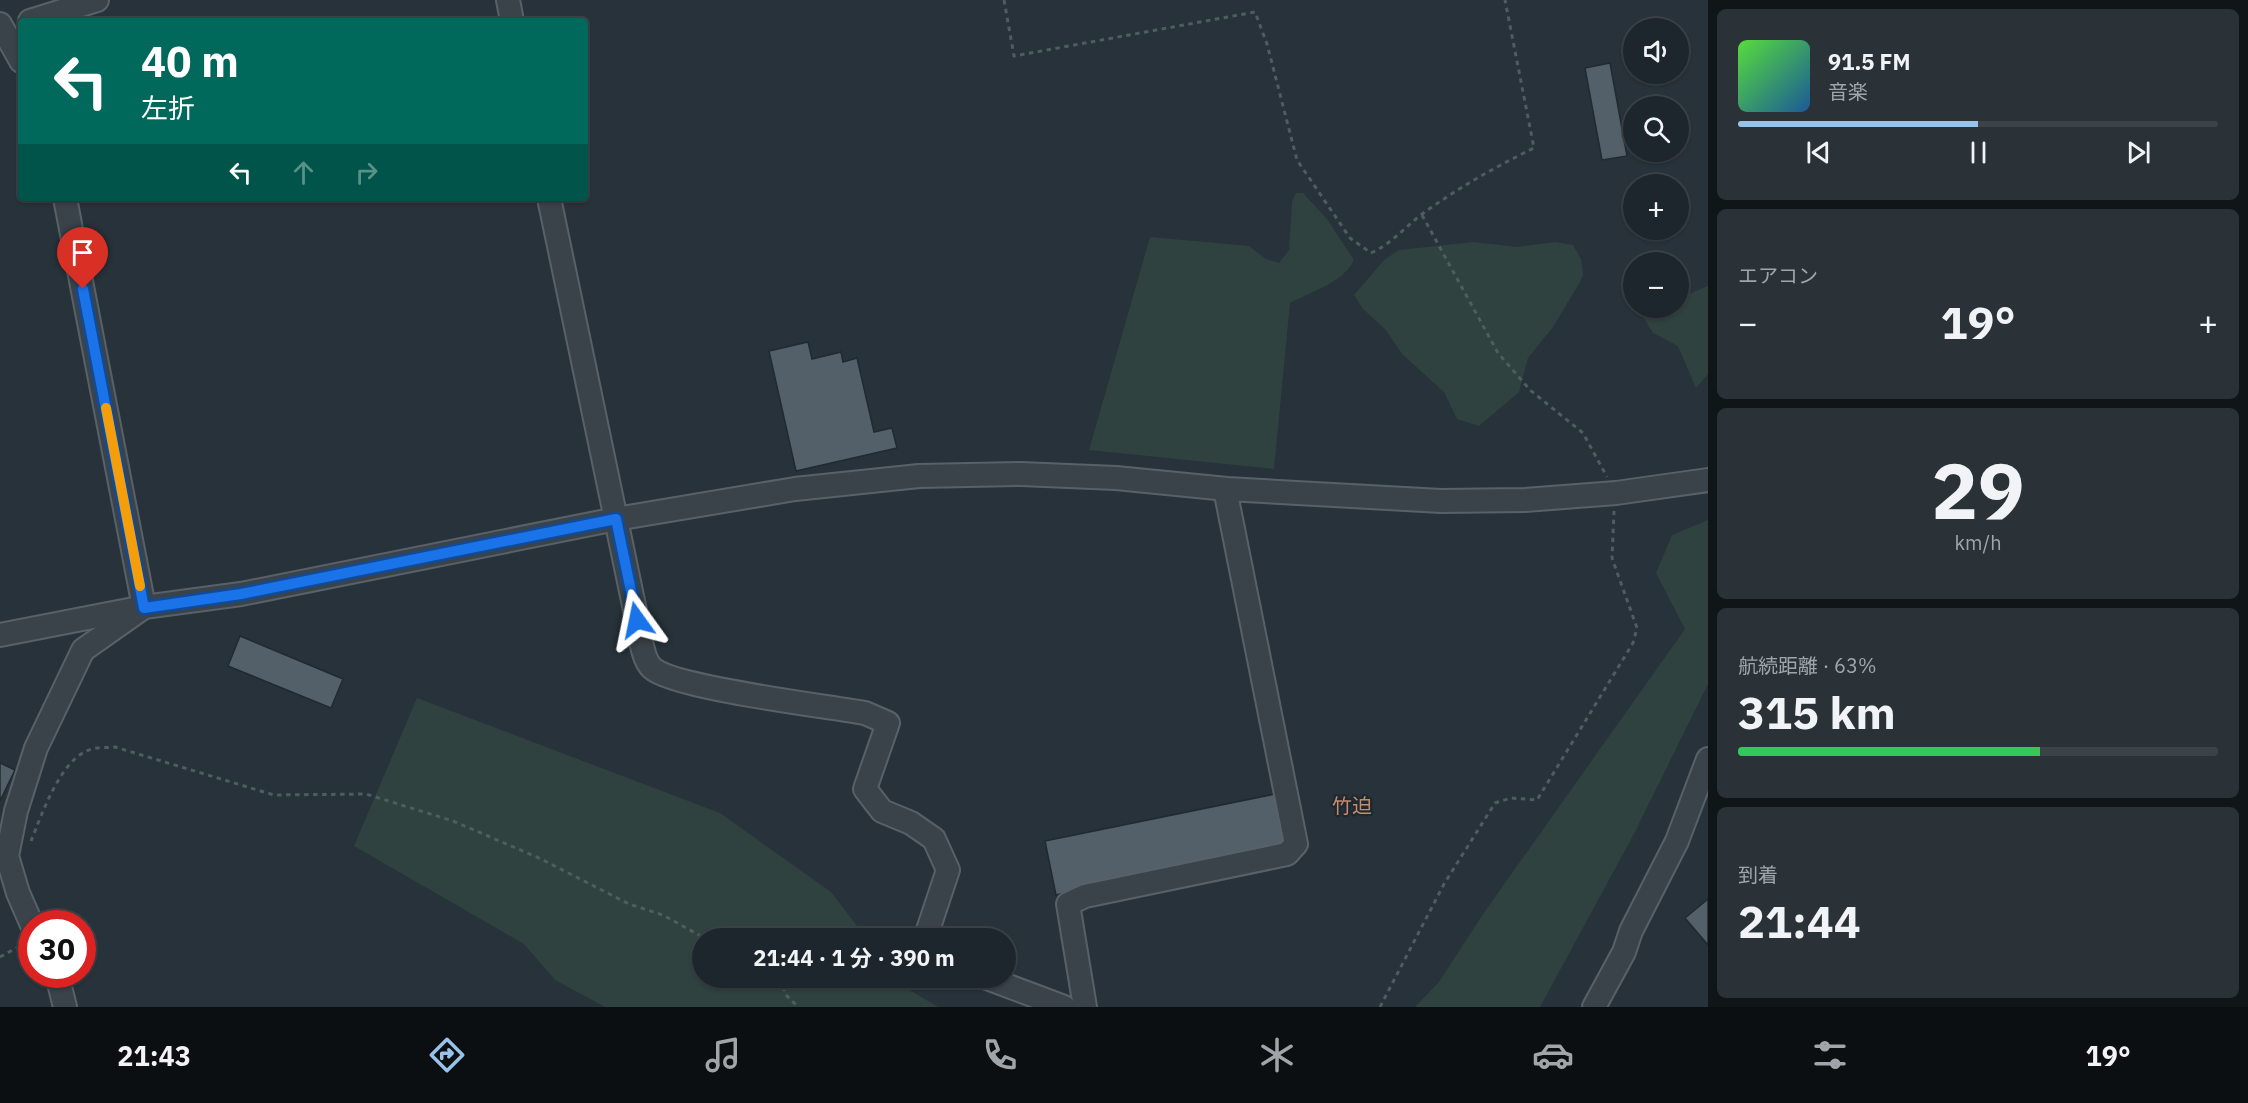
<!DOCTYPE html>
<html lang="ja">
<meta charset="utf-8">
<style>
body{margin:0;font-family:"IBM Plex Sans","Noto Sans JP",sans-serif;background:#2a3238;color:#f1f3f6;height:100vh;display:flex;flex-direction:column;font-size:22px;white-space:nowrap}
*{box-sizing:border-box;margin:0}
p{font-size:20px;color:#a0a5a9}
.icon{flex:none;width:33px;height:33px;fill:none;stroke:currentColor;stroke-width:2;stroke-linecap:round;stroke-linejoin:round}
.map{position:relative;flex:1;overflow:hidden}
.details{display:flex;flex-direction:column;gap:9px;padding:9px;background:#101518;width:540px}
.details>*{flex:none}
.top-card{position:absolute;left:18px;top:18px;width:570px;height:183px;border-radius:6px;box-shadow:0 2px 4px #0004,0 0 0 2px #3b4348;background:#00695c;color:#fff;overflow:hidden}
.buttons{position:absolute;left:1623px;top:18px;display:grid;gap:12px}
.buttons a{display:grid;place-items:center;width:66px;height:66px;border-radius:50%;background:#1d262c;box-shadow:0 2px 4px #0004,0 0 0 2px #3b4348;font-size:30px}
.speed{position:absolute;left:18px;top:910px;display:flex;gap:12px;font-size:30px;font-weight:700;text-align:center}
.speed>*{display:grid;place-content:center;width:78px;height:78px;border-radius:50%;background:#1d262c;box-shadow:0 2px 4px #0004,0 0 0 2px #3b4348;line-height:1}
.speed .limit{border:9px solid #d22;background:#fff;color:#111}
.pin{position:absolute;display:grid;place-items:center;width:51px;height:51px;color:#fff;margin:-62px -26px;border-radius:50% 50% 50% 0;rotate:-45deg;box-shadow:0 0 6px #0007}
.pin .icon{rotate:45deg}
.me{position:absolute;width:66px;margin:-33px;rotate:348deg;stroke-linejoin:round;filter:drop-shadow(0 0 4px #0008)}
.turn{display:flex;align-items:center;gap:21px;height:126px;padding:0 24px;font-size:27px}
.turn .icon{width:78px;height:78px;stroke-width:2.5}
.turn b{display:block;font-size:42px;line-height:51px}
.lanes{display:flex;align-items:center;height:57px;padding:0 24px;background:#0003;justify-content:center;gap:30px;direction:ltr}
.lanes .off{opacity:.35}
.big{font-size:45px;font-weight:700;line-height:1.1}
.details .tile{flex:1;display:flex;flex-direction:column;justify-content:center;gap:9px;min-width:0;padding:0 21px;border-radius:9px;background:#2a3238}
.details .dial{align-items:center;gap:0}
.dial b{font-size:78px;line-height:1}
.song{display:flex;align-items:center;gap:18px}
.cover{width:72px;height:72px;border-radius:9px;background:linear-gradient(135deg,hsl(110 70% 55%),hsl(210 70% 35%))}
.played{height:6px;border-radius:3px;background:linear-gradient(90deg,#97c2ea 50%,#3b4348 50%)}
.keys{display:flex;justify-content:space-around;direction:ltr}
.heat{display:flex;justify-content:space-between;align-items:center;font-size:33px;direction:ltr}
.charge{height:9px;border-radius:4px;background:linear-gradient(90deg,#34c759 63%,#3b4348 0)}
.trip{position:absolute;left:692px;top:928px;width:324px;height:60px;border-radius:30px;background:#1d262c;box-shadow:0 2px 4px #0004,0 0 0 2px #3b4348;font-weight:700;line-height:60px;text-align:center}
.dock{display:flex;height:96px;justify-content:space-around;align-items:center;background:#0c0f12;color:#a0a5a9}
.dock .icon{width:42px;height:42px}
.dock .selected{color:#97c2ea}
.dock b{font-size:27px;color:#f1f3f6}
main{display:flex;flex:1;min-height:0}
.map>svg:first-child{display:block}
.green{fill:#2f423f}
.building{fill:#546069;stroke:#212a31;stroke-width:1.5}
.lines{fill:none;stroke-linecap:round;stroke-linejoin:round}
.minor-casing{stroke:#586168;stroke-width:26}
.path{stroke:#4d5e5e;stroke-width:3;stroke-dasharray:4.5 4.5;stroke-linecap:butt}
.minor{stroke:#3a434a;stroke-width:22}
.route-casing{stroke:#114b97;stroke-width:15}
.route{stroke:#1a73e8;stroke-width:10}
.slow{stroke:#f59e0b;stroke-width:10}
.labels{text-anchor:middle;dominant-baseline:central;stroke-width:4.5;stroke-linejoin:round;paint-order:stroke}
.quarter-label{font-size:20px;fill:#c68a70;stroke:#1f282f}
</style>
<main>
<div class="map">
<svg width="1708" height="1007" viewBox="0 0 1708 1007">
<rect width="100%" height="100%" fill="#27323a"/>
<g class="green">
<path d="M1296,193h7l24,26 27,41c-11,23 -42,31 -64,43l-16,166 -185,-19 61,-213 99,9 17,13 13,4 10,-13 3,-48z"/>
<polygon points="1474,242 1517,247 1555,242 1573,245 1581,259 1583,275 1580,282 1553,327 1528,358 1519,392 1479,426 1457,419 1444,392 1402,354 1386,330 1363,309 1354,295 1384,260 1399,250"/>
<polygon points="1708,286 1708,374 1696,388 1678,346 1653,333 1642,315 1656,308 1678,308 1679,298"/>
<polygon points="1708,520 1708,684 1635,832 1540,1007 1415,1007 1439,982 1483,914 1685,629 1656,573 1672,535"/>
<polygon points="417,698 720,813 831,892 867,939 702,939 702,978 896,978 903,986 938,1007 605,1007 555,980 524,944 354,846"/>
</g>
<g class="building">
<polygon points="1610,63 1627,156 1602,160 1585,68"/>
<polygon points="808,342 812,359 841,352 843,362 857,358 874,432 892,428 897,448 796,471 769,351"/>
<polygon points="240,636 343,679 331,708 228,666"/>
<polygon points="0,763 15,770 0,801"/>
<polygon points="1275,794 1286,847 1056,895 1045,841"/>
<polygon points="1708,899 1708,945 1685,918"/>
</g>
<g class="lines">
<defs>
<g id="minor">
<polyline points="508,0 512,21"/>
<polyline points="30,21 97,0"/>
<polyline points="0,24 21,61"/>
<path d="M549,198l88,422c3,13 5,39 15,48 21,20 175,38 213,45l23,10 -23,66 17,22 29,12 23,16 14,31 -23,69"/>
<polyline points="0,635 144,607 241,594 616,519 795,489 919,476 1021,474 1116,478 1227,489 1441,501 1525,500 1616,493 1708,480"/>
<polyline points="32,925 18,893 7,856 16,811 36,748 83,650 144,607 65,198"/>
<polyline points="57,975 65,1007"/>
<polyline points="987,978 1064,1007"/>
<polyline points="1085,1007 1068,904 1085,896 1287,854 1296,844 1225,489"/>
<polyline points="1594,1007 1624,952 1631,931 1677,841 1708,759"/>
</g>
</defs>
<use href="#minor" class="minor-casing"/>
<g class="path">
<path d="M1004,0l10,56 241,-44 12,32 30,116 53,78 21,15c20,-9 33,-25 51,-39 36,-26 73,-47 112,-66l-29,-148"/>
<polyline points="1422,215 1498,353 1530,390 1583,433 1607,477"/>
<path d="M31,841c11,-27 30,-84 61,-92 7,-2 16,-1 23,-2l159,48 92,-1 87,27 86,37 90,46 34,11 43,24"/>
<polyline points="0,957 27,942"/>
<polyline points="767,978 784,989 784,993 798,1007"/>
<polyline points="1380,1007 1444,884 1495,803 1511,798 1537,800 1633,643 1637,628 1612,558 1614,511"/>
</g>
<use href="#minor" class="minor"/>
</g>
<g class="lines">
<defs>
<polyline id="route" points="83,289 144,608 241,594 616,519 637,620"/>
</defs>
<use href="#route" class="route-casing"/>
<use href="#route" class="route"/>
<polyline class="slow" points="106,408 140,586"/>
</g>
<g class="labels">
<g class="quarter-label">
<text x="1352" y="805">竹迫</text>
</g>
</g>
</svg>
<div class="buttons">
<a><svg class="icon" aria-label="sound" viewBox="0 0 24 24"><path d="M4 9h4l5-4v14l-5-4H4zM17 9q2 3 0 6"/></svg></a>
<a><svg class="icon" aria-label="search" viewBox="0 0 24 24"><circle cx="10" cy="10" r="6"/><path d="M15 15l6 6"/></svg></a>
<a>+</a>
<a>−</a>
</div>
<div class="speed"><div class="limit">30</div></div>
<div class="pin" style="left:83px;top:289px;background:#d93025"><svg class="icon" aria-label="arrive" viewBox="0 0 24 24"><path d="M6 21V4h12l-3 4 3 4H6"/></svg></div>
<svg class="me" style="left:637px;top:620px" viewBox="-20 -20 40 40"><path d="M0-17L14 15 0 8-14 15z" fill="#1a73e8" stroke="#fff" stroke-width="4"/></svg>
<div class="trip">21:44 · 1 分 · 390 m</div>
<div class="top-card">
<div class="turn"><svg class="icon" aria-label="left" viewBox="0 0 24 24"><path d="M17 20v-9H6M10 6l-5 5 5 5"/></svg><div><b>40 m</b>左折</div></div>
<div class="lanes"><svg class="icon" aria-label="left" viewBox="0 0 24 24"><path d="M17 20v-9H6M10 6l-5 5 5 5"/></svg><svg class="icon off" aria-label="ahead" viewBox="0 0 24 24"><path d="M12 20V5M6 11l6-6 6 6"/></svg><svg class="icon off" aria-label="right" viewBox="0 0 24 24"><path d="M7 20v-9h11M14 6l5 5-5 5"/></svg></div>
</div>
</div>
<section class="details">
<div class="tile">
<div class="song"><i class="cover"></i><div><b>91.5 FM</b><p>音楽</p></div></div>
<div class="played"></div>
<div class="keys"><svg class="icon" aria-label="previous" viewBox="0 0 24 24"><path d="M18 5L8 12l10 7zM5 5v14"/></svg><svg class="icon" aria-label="pause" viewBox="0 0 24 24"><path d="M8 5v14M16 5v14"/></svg><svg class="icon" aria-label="next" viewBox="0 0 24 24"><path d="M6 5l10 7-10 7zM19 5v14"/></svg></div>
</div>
<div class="tile"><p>エアコン</p>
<div class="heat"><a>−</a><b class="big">19°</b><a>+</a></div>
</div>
<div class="tile dial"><b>29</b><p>km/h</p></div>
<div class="tile"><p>航続距離 · 63%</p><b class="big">315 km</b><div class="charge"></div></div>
<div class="tile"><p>到着</p><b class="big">21:44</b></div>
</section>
</main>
<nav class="dock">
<b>21:43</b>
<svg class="icon selected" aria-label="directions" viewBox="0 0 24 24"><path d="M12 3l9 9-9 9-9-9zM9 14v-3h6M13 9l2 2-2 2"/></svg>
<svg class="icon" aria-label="music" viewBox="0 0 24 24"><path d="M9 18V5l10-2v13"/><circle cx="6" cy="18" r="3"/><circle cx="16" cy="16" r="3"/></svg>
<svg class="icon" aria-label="phone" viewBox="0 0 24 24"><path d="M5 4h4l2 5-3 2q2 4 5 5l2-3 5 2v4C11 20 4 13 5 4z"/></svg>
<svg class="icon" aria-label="climate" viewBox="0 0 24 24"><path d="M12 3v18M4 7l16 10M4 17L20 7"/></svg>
<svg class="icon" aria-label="car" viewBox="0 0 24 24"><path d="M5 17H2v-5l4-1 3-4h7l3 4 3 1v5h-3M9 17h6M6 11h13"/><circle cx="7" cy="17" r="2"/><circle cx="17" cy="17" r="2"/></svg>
<svg class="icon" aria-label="filters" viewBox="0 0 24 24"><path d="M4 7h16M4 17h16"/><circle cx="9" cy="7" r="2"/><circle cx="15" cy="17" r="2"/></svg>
<b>19°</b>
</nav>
